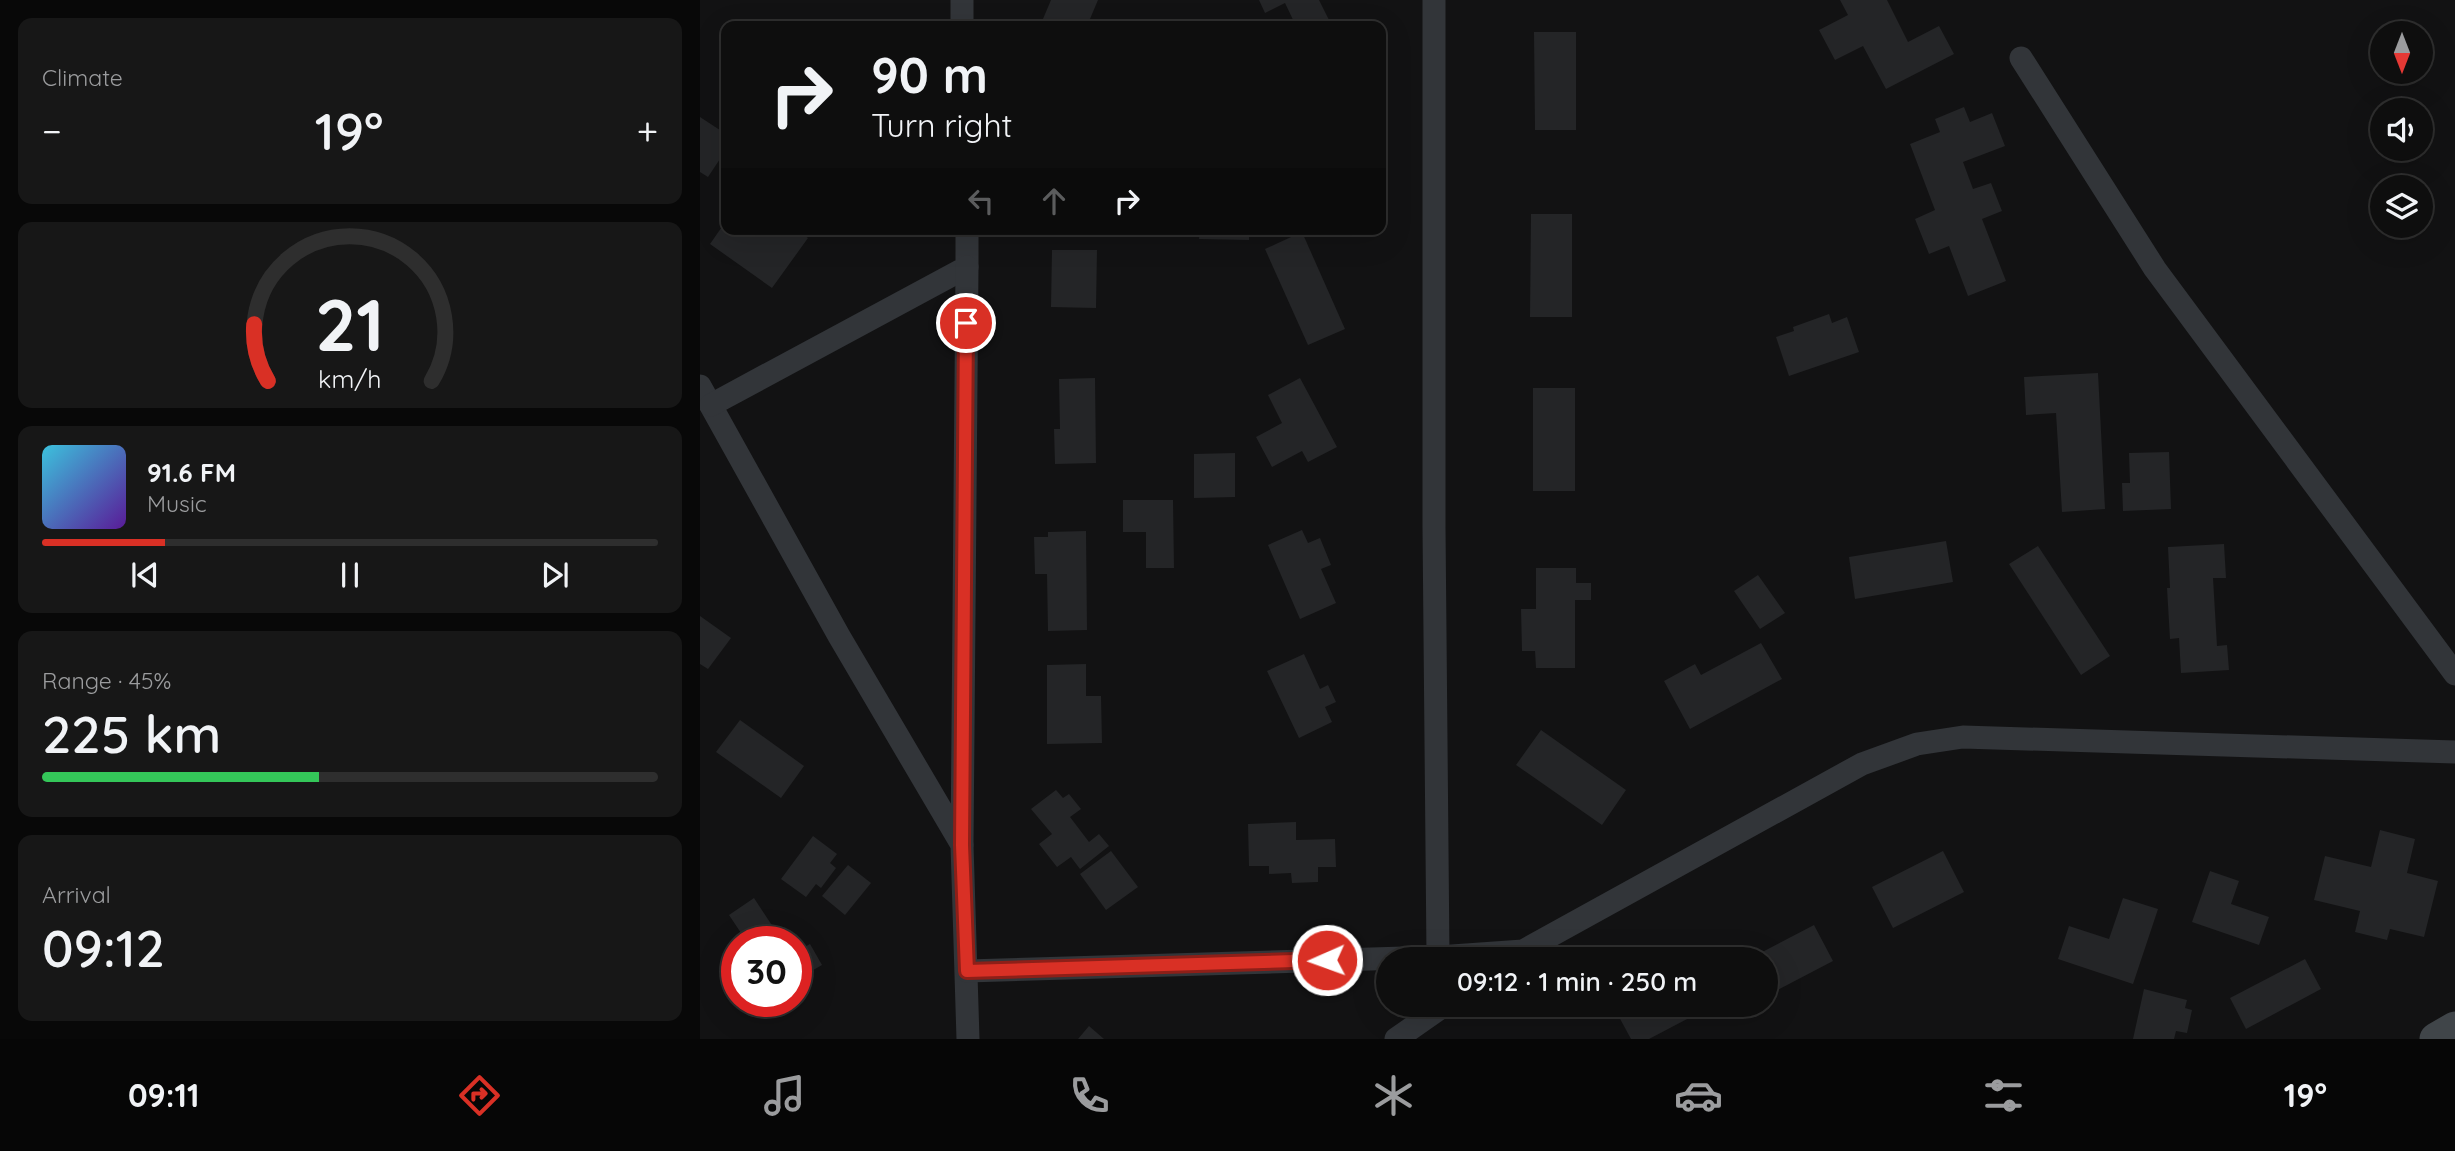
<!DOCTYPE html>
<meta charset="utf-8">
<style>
body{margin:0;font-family:Quicksand,sans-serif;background:#171717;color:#f1f3f6;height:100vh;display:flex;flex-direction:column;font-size:26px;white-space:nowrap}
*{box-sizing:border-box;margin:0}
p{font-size:23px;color:#9b9c9e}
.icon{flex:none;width:38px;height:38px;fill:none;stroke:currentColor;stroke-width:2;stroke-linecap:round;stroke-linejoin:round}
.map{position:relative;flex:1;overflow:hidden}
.details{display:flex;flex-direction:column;gap:18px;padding:18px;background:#080808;width:700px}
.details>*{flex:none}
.top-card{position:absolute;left:21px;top:21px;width:665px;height:214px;border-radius:14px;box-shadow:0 7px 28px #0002,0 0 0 2px #2e2e2e;background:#0e0e0e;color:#f1f3f6;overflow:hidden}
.needle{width:46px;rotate:180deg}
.tools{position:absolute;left:1670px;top:21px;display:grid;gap:14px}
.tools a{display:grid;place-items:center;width:63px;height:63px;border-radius:50%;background:#0e0e0e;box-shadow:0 7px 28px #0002,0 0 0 2px #2e2e2e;font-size:35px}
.speed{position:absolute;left:21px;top:926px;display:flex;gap:14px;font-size:35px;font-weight:700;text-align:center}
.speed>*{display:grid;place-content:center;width:91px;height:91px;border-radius:50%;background:#0e0e0e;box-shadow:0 7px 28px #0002,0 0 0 2px #2e2e2e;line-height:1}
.speed .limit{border:10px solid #d22;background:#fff;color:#111}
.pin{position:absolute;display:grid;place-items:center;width:60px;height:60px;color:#fff;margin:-30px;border:4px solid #fff;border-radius:50%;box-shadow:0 2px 7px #0007}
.me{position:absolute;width:77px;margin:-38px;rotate:268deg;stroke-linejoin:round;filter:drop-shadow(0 0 5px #0008)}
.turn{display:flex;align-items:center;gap:24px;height:147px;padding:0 35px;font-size:32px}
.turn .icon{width:91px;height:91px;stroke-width:2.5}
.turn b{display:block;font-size:49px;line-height:60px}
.lanes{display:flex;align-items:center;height:66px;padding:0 35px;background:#0003;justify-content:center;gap:35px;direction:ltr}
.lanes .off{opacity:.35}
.big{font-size:52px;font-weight:600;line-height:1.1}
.details .card{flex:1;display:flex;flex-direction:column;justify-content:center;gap:10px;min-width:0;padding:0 24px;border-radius:14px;background:#171717}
.details .dial{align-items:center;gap:0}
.dial svg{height:182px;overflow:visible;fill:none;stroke:#2e2e2e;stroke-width:7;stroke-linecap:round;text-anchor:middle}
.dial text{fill:#f1f3f6;stroke:none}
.song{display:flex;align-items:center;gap:21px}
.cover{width:84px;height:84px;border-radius:10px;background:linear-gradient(135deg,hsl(190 70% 55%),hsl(270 70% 35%))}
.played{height:7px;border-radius:4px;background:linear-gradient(90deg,#d93025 20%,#2e2e2e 20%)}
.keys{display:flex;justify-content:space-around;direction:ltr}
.heat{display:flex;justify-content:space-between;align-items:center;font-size:38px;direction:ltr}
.charge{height:10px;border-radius:5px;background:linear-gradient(90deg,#34c759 45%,#2e2e2e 0)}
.trip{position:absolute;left:676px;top:947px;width:402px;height:70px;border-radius:35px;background:#0e0e0e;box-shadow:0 7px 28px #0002,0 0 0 2px #2e2e2e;font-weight:600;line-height:70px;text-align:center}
.tab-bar{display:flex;height:112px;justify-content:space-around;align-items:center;background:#060606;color:#9b9c9e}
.tab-bar .icon{width:49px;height:49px}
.tab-bar .current{color:#d93025}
.tab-bar b{font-size:32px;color:#f1f3f6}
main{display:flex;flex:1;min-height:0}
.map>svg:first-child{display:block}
.building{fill:#242527}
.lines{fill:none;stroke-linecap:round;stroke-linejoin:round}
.street{stroke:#323539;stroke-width:23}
.secondary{stroke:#404549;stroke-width:33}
.route-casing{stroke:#8d1f18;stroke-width:18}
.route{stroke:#d93025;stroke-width:12}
</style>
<main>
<section class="details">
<div class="card"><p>Climate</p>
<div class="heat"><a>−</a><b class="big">19°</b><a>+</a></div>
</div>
<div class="card dial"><svg viewBox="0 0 100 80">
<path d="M14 69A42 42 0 1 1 86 69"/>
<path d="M14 69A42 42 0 0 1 8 44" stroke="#d93025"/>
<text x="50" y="56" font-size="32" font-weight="700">21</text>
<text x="50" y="72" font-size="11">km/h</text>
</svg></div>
<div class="card">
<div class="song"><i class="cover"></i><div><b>91.6 FM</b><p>Music</p></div></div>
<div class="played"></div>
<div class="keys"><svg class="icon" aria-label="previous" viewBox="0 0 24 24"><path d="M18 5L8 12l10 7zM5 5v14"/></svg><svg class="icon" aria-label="pause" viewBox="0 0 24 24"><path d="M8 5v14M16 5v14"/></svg><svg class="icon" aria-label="next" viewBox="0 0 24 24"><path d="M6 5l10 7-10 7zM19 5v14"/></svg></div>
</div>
<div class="card"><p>Range · 45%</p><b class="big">225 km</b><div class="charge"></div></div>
<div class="card"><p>Arrival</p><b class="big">09:12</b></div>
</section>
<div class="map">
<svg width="1755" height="1039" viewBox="0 0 1755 1039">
<rect width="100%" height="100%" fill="#121213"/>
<g class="building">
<polygon points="351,0 398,0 387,26 340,26"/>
<polygon points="559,0 619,0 632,26 596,26 585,3 565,13"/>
<polygon points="1140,0 1187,0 1208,42 1239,26 1254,54 1186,89 1163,46 1135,60 1119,30 1148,15"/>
<polygon points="834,32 876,32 876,130 835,130"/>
<polygon points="1264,107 1270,122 1292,113 1305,146 1263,162 1273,189 1291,183 1302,211 1282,219 1306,281 1268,296 1249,246 1229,254 1215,219 1235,210 1210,144 1240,132 1235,119"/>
<polygon points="0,117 26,134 26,150 8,177 0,172"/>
<polygon points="831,214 872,214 872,317 830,317"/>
<polygon points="26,221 26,229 62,229 69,234 72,229 96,229 108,238 72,288 10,244"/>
<polygon points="500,229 549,229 549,240 499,239"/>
<polygon points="602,232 645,329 608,345 565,249"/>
<polygon points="352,250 397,250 396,308 351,307"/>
<polygon points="1129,314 1132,323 1147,317 1159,352 1089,376 1076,337 1094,331 1093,327"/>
<polygon points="1398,373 1405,509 1362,512 1356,413 1326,415 1324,377"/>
<polygon points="395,378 396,463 355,464 354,429 360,429 359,379"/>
<polygon points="600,378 637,447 608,462 602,451 572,467 556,437 582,423 568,395"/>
<rect x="833" y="388" width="42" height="103"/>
<polygon points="1469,452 1471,509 1423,511 1422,483 1430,483 1429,453"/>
<polygon points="535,453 535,497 494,498 494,454"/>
<polygon points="423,500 473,500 474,568 446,568 446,532 423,532"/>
<polygon points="602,530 608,543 620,538 631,565 621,569 636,603 600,619 568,545"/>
<polygon points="386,531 387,630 348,631 347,574 335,574 334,537 348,537 348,532"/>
<polygon points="1246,541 1253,582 1155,599 1149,557"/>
<polygon points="1524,544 1526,578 1513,578 1517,646 1527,645 1529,670 1481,673 1479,638 1470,639 1467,588 1470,588 1468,547"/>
<polygon points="1338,546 1410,656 1381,675 1309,564"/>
<polygon points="836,568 876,568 876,583 891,583 891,600 875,600 875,668 836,668 835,651 822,651 821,609 836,609"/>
<polygon points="1058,575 1085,613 1060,629 1034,591"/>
<polygon points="0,616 31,638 8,669 0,664"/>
<polygon points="1061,643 1082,679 990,729 964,681 995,664 1001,675"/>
<polygon points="604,654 620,689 628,685 636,702 625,707 632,722 599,738 567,671"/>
<polygon points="386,664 386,696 401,696 402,743 347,744 347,665"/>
<polygon points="40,720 104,766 81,798 16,752"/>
<polygon points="841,730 926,790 902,825 816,765"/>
<polygon points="356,790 363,798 369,794 381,809 370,817 389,842 399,834 409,846 380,869 371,857 357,867 339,844 352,834 331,809"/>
<polygon points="596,822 596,840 635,839 636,867 618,867 618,882 592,883 591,873 569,874 569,866 549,866 548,824"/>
<polygon points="1680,830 1715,839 1707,873 1738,881 1724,937 1690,929 1687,940 1655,932 1660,911 1614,900 1625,856 1671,867"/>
<polygon points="113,836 137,854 130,863 136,868 121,888 116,884 106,897 81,879"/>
<polygon points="411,851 438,887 406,910 380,874"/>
<polygon points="1243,851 1264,892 1193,928 1172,887"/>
<polygon points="148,865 171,883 145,915 122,896"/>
<polygon points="1510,871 1539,881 1531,904 1569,917 1559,945 1492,922"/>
<polygon points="54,898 79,936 71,942 47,942 29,915"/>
<polygon points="1423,898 1458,909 1433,984 1358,959 1369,926 1409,939"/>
<polygon points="1114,925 1133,961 1066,996 1066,959 1049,959"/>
<polygon points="110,944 122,965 96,980 96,952"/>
<polygon points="1605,959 1621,989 1546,1029 1530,998"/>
<polygon points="1444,989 1487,1000 1485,1008 1492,1010 1487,1033 1476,1031 1474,1039 1433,1039"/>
<polygon points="937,1004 1006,1004 1008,1008 949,1039 931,1039 918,1015"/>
<polygon points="389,1026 404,1039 378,1039"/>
</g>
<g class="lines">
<g class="street">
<polyline points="262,0 262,26"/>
<polyline points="734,0 734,527 738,957"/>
<polyline points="1321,58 1455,269 1755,674"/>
<polyline points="0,386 139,636 262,845 268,1039"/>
<polyline points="11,405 267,267 267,229"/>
<polyline points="262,845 267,267"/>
<polyline points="267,971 738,957 823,951 1162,764 1217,744 1263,737 1755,752"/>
<polyline points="696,1039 746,1004"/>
</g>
<polyline class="secondary" points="1736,1039 1755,1028"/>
</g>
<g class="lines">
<defs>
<polyline id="route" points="266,323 262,845 267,971 627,960"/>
</defs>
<use href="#route" class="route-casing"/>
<use href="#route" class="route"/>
</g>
</svg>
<div class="tools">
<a><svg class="needle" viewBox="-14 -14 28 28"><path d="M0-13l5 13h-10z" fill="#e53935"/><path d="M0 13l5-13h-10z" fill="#9b9c9e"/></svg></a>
<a><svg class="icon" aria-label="sound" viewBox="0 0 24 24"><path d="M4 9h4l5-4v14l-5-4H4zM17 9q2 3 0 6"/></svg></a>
<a><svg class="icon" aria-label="layers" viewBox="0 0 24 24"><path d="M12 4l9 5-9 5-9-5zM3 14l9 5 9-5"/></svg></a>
</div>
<div class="speed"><div class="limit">30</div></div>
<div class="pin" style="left:266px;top:323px;background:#d93025"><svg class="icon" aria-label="arrive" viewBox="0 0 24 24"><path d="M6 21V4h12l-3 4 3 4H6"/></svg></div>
<svg class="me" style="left:627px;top:960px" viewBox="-20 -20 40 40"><circle r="17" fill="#d93025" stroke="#fff" stroke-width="3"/><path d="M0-11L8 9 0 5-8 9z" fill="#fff"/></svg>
<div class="trip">09:12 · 1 min · 250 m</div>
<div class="top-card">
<div class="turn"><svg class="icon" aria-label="right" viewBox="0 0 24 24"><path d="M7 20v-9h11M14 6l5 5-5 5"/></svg><div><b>90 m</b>Turn right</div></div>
<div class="lanes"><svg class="icon off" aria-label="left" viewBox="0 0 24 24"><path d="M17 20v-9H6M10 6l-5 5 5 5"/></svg><svg class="icon off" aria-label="ahead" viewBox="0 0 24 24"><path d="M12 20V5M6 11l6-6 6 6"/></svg><svg class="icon" aria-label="right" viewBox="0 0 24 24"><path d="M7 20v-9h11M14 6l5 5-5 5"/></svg></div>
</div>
</div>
</main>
<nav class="tab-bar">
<b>09:11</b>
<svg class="icon current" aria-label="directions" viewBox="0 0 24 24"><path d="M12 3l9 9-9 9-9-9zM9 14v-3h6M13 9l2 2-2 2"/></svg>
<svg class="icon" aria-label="music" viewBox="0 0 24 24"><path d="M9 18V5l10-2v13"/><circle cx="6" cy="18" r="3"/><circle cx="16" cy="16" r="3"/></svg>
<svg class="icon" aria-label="phone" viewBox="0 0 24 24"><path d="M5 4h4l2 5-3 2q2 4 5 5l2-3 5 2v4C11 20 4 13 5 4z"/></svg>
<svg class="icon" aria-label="climate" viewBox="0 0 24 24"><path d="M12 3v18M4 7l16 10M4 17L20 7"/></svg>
<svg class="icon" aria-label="car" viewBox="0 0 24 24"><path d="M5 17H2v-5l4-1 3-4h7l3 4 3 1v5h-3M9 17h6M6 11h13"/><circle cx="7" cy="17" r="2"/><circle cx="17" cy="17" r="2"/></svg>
<svg class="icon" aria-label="filters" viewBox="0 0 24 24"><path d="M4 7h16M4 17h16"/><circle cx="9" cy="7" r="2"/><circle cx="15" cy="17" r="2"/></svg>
<b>19°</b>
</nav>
